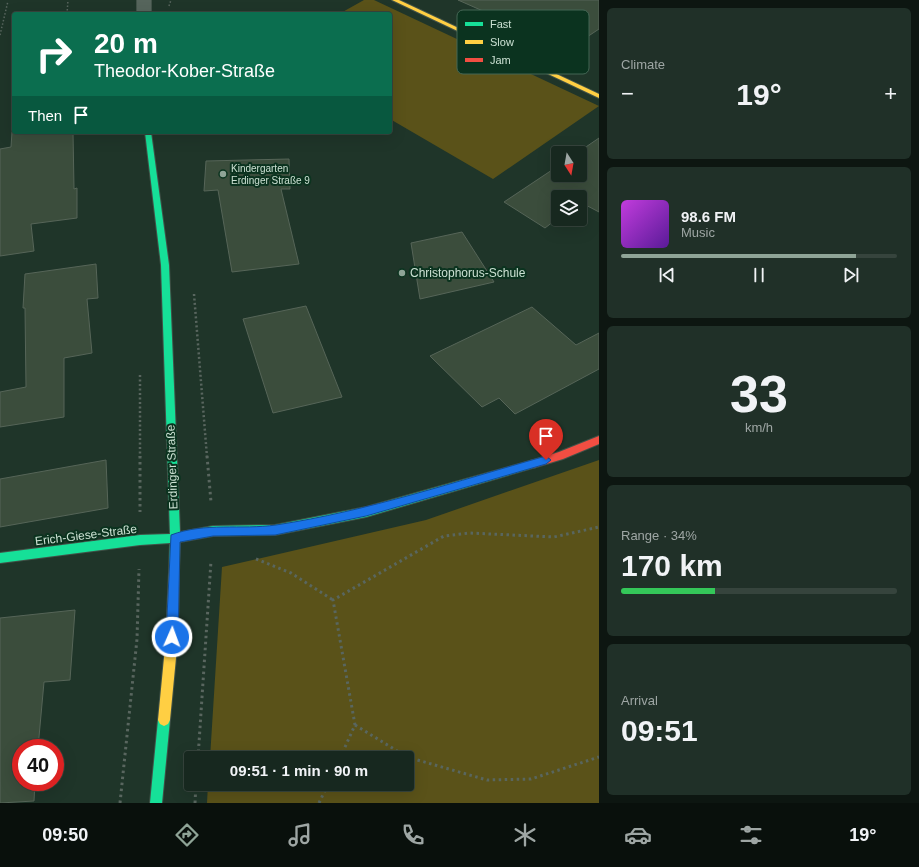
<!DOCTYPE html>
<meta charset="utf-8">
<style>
body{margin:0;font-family:Helvetica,sans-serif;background:#203028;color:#f1f3f6;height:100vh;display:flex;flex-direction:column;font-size:15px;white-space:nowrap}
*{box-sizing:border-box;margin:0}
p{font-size:13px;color:#9ea6a4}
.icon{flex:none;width:22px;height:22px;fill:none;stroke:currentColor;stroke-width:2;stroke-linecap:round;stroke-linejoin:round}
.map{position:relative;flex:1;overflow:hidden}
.side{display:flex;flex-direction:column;gap:8px;padding:8px;background:#0d1611;width:320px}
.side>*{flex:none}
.guide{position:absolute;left:12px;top:12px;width:380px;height:122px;border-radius:4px;box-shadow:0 4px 16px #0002,0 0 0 1px #36443d;background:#0b6e4f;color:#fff;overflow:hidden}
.needle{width:26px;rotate:169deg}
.fabs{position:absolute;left:551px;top:146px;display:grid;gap:8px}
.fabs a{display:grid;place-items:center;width:36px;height:36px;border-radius:4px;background:#17281f;box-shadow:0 4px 16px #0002,0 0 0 1px #36443d;font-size:20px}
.speed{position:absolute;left:12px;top:739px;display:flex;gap:8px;font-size:20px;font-weight:700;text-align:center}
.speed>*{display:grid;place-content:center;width:52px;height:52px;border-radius:50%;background:#17281f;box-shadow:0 4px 16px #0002,0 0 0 1px #36443d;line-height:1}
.speed .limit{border:6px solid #d22;background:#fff;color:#111}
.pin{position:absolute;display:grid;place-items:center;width:34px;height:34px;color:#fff;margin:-41px -17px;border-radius:50% 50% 50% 0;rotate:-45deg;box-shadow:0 0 4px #0007}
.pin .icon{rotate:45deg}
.me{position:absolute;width:44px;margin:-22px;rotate:2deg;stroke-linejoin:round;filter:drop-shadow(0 0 3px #0008)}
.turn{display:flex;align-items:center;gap:14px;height:84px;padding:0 16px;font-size:18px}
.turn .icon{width:52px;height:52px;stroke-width:2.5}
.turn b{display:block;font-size:28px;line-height:34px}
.then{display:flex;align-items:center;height:38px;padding:0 16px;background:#0003;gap:8px;font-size:15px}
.big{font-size:30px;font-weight:800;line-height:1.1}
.side .tile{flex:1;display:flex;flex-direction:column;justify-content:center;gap:6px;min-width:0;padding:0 14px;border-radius:6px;background:#203028}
.side .dial{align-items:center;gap:0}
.dial b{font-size:52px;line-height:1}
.song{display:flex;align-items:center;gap:12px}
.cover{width:48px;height:48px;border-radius:6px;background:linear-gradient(135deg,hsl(290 70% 55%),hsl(270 70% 35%))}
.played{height:4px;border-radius:2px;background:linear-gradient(90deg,#8fa497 85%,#36443d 85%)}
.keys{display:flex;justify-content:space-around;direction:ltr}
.heat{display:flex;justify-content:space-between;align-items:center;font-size:22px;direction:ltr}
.charge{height:6px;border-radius:3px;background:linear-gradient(90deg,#34c759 34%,#36443d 0)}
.trip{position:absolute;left:184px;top:751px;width:230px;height:40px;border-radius:4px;background:#17281f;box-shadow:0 4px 16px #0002,0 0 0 1px #36443d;font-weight:800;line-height:40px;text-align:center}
.tabs{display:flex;height:64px;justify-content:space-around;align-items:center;background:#09100c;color:#9ea6a4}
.tabs .icon{width:28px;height:28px}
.tabs .on{color:#8fa497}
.tabs b{font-size:18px;color:#f1f3f6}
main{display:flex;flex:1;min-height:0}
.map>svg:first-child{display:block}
.green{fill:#5a5219}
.building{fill:#3b4d3c;stroke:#566558}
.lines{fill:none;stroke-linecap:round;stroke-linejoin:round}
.street-casing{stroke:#415248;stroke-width:2}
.fast-casing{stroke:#415248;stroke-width:2}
.slow-casing{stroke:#415248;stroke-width:2}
.jam-casing{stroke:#415248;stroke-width:2}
.path-far2{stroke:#59665f;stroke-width:1.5;stroke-dasharray:1.5 2;stroke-linecap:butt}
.path-far1{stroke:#59665f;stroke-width:2.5;stroke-dasharray:2 2.5;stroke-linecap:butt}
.path{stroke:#59665f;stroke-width:3;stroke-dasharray:2.5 3.5;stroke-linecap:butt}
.street{fill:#56655c;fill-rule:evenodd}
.fast{fill:#16e098;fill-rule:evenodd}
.slow{fill:#ffcf43;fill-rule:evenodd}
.jam{fill:#f24e42;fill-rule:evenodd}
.route{fill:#1a73e8;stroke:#114b97}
.poi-dot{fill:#8fa497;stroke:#0b331f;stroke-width:1.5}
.labels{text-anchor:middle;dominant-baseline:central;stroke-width:4;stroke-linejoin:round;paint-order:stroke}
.far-poi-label{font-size:10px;fill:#cbe0d2;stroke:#0b331f;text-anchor:start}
.poi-label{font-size:12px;fill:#cbe0d2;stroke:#0b331f;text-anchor:start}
.street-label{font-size:12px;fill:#cbe0d2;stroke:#0b331f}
.key{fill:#0b331f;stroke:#456755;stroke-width:1}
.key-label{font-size:11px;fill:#cbe0d2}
</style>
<main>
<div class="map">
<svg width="599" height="803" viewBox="0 0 599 803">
<rect width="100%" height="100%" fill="#1f3529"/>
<g class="green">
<polygon points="364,0 374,0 599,106 493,179 390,119 390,14 339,14"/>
<polygon points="599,460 599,803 207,803 208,784 407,784 407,758 210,758 222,567 426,520"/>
</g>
<g class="building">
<polygon points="458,0 599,0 599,29 569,49"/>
<polygon points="12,132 73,132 74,189 77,188 77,218 31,224 34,251 0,256 0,149 11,147"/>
<polygon points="599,138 599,212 580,202 580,197 558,197 558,218 545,228 504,202 558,166 558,175 580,175 580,153 577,153"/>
<polygon points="289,159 290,189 281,189 299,264 232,272 218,190 204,191 206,161"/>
<polygon points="462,232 494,282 420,299 411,243"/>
<polygon points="96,264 98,298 87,299 92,353 64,358 64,417 0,427 0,392 26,387 25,308 23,308 25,274"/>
<polygon points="306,306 342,397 273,413 243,319"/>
<polygon points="532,307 576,345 599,333 599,369 515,414 499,398 482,407 430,356"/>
<polygon points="106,460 108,508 0,527 0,479"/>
<polygon points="75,610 70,680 44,682 38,748 21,748 21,782 35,782 34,801 0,803 0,618"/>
</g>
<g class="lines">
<defs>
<rect id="street" x="137" y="0" width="14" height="14"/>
<g id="fast">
<polygon points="145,132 151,132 169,265 180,532 213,526 275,525 366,507 533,460 536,461 538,464 536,467 366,517 275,535 213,536 180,542 179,572 178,576 174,577 170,576 169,572 170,543 140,545 0,563 0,553 140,535 170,534 161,265"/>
<polygon points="164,714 168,716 170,720 162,803 150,803 158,720 160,716"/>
</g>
<g id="slow">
<polygon points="392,0 399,0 599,94 599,98"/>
<polygon points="174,567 178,568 179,572 178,637 170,720 168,724 164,726 160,724 158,720 166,637 169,572 170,568"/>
</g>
<polygon id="jam" points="599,436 599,444 563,459 533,468 530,467 528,464 530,461 559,452"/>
</defs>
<use href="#street" class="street-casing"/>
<use href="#fast" class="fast-casing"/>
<use href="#slow" class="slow-casing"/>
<use href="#jam" class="jam-casing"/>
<g class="path-far2">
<polyline points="169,6 171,0"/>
<polyline points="67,14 68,0"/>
<polyline points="0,35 8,1"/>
</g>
<g class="path-far1">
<polyline points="194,294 207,457"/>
<polyline points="140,375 140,457"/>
</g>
<g class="path">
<polyline points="140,456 140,512"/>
<polyline points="207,456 211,502"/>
<polyline points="256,559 291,573 333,600"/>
<polyline points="355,725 407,757 487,780 531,779 599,757"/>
<polyline points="198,758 211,561"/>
<polyline points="340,758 355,725 333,600 444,536 470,533 554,537 599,527"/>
<polyline points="120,803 137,639 139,569"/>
<polyline points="195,803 196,784"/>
<polyline points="319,803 328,784"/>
</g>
<use href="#street" class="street"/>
<use href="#fast" class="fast"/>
<use href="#slow" class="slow"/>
<use href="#jam" class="jam"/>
</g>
<path class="route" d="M546,456l5,4 -5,4 -180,52 -91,19 -62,1 -33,6 -2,95 -2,4 -4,1 -4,-1 -2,-4 5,-102c34,-13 70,-5 105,-10 92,-14 181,-44 270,-69z"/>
<g class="poi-dot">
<circle cx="223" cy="174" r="4"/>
<circle cx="402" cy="273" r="4"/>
</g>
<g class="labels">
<g class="far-poi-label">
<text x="231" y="168">Kindergarten<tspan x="231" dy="12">Erdinger Straße 9</tspan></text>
</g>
<g class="poi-label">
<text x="410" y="273">Christophorus-Schule</text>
</g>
<g class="street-label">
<text transform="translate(172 467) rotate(-92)">Erdinger Straße</text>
<text transform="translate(86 535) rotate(-7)">Erich-Giese-Straße</text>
</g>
</g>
<rect x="457" y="10" width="132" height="64" rx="6" class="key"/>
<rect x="465" y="22" width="18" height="4" fill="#16e098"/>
<rect x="465" y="40" width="18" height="4" fill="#ffcf43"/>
<rect x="465" y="58" width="18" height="4" fill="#f24e42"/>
<g class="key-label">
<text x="490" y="28">Fast</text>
<text x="490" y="46">Slow</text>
<text x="490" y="64">Jam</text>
</g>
</svg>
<div class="fabs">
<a><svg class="needle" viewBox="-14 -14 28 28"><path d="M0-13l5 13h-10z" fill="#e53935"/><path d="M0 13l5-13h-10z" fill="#9ea6a4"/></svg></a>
<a><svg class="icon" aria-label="layers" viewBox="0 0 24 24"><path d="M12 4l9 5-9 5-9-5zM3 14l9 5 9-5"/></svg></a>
</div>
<div class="speed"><div class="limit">40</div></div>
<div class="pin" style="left:546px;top:460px;background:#d93025"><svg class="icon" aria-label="arrive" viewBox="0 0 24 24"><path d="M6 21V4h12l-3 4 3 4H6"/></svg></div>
<svg class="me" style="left:172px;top:637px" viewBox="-20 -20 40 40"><circle r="17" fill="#1a73e8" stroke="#fff" stroke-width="3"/><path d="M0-11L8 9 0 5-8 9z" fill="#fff"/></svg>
<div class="trip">09:51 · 1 min · 90 m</div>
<div class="guide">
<div class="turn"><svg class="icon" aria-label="right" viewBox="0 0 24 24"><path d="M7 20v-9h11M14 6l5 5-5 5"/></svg><div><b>20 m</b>Theodor-Kober-Straße</div></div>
<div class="then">Then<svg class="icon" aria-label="arrive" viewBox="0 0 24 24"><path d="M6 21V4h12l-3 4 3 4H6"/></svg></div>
</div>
</div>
<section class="side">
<div class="tile"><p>Climate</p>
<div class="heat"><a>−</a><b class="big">19°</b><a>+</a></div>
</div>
<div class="tile">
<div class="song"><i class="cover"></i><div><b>98.6 FM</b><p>Music</p></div></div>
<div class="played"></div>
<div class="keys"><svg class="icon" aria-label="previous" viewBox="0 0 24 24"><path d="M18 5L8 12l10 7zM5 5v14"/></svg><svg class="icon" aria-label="pause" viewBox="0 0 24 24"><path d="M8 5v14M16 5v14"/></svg><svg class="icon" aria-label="next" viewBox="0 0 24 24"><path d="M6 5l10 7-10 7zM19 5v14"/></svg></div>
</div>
<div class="tile dial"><b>33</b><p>km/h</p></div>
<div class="tile"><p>Range · 34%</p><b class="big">170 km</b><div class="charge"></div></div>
<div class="tile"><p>Arrival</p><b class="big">09:51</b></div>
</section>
</main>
<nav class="tabs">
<b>09:50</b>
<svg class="icon on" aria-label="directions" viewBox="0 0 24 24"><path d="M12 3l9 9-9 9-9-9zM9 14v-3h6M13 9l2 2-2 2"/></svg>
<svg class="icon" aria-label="music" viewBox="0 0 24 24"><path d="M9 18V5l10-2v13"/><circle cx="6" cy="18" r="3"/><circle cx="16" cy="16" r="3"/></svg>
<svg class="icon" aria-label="phone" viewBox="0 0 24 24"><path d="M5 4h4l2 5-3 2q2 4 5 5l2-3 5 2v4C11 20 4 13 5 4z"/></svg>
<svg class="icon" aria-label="climate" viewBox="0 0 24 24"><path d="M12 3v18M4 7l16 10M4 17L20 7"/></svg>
<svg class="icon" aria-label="car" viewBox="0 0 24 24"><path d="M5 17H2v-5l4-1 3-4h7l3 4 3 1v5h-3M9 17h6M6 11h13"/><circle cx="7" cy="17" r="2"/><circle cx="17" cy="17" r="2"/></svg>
<svg class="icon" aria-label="filters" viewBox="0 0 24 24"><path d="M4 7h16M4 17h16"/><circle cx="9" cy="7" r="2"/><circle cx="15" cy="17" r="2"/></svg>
<b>19°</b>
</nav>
